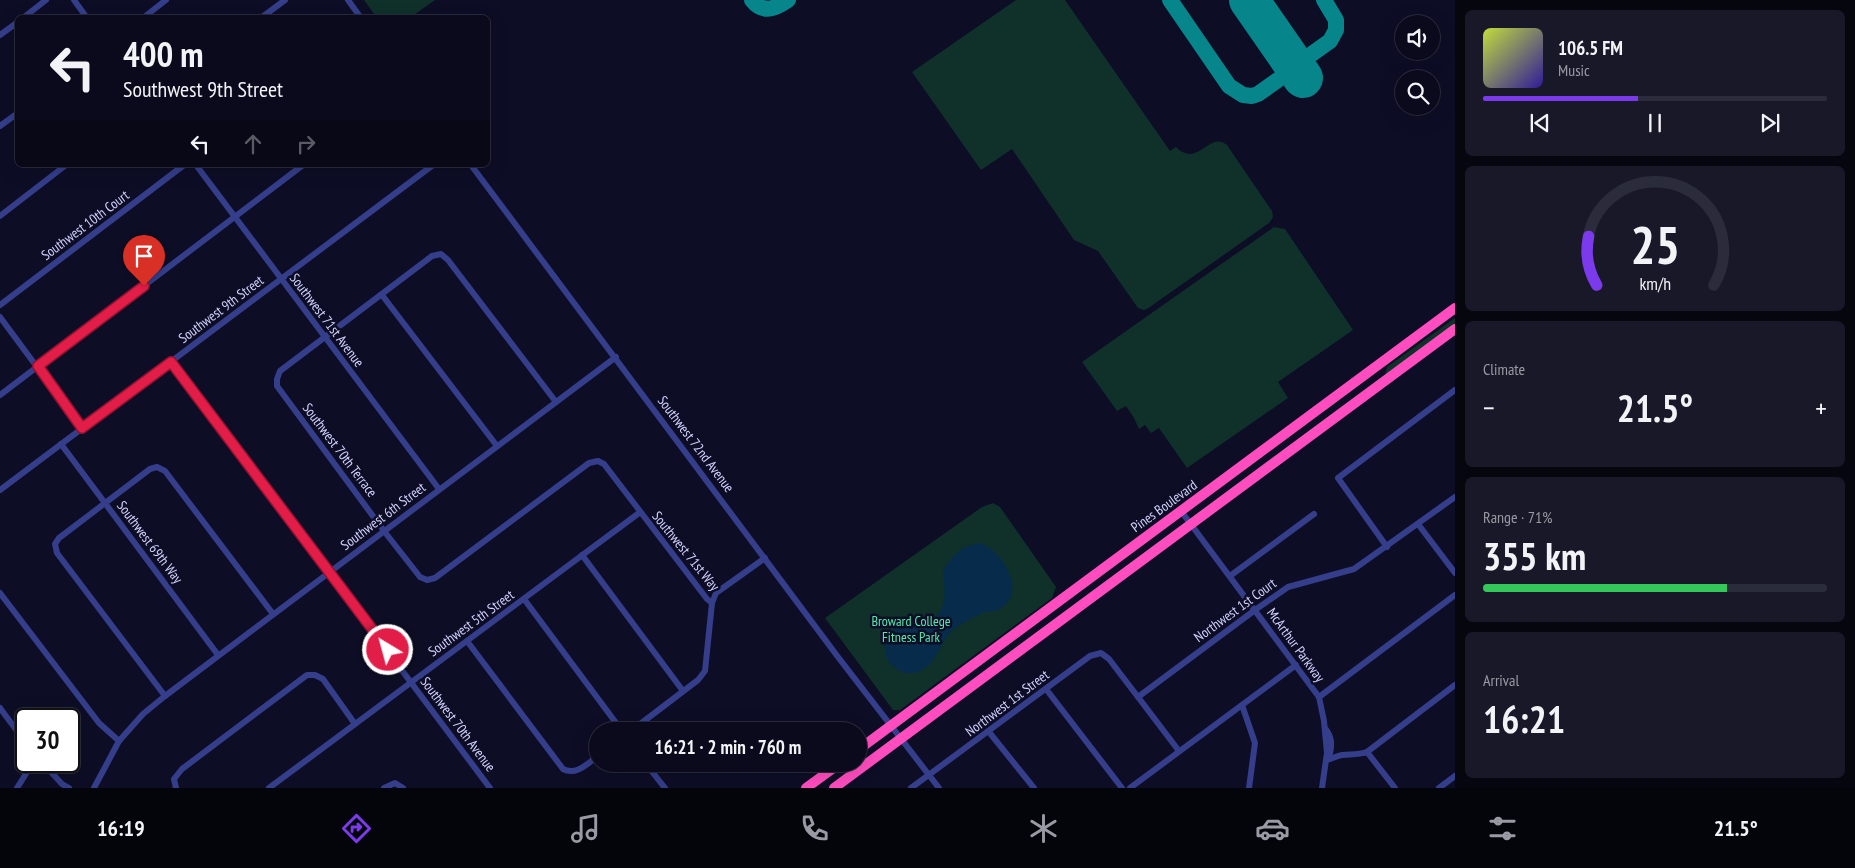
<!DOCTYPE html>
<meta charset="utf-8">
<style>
body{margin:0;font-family:"PT Sans Narrow",sans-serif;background:#181829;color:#f1f3f6;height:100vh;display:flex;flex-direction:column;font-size:19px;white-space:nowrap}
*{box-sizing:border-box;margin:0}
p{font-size:16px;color:#999aa3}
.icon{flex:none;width:28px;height:28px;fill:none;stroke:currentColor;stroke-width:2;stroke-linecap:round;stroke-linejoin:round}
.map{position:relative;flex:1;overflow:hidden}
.sheet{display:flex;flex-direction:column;gap:10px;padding:10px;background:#06060f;width:400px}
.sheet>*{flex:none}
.top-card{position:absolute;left:15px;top:15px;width:475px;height:152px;border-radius:8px;box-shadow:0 5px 20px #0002,0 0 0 1px #2a2b3b;background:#0a0a1c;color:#f1f3f6;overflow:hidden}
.tools{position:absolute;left:1395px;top:15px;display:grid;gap:10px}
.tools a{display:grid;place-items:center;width:45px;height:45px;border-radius:50%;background:#0a0a1c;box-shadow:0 5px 20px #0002,0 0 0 1px #2a2b3b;font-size:25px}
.speed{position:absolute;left:15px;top:708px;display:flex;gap:10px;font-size:25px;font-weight:700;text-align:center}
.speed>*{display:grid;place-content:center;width:65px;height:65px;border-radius:50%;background:#0a0a1c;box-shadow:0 5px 20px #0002,0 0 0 1px #2a2b3b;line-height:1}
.speed .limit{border:2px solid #111;border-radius:8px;background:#fff;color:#111}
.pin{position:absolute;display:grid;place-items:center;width:42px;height:42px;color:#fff;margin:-51px -21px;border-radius:50% 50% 50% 0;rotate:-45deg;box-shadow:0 0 5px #0007}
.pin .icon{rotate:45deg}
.me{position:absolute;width:55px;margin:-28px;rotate:323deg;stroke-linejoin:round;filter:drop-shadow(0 0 4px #0008)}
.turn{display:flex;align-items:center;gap:18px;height:105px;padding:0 25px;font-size:22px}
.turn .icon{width:65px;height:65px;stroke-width:2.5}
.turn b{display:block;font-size:35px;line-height:42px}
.lanes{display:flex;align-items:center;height:48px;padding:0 25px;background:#0003;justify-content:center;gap:25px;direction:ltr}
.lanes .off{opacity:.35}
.big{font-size:38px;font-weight:700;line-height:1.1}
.sheet .tile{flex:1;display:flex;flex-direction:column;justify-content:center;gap:8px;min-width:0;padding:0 18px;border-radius:8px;background:#181829}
.sheet .dial{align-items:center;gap:0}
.dial svg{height:130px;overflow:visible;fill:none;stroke:#2a2b3b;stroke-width:7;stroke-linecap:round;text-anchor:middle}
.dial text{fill:#f1f3f6;stroke:none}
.song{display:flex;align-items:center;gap:15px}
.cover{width:60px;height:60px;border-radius:8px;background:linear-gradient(135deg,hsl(70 70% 55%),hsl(250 70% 35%))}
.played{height:5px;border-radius:2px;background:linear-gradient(90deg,#7c3aed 45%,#2a2b3b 45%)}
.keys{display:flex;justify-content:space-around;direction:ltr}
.heat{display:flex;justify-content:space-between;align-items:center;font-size:28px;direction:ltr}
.charge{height:8px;border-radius:4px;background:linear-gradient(90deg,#34c759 71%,#2a2b3b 0)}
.trip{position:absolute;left:589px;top:722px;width:278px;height:50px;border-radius:25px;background:#0a0a1c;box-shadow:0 5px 20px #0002,0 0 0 1px #2a2b3b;font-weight:700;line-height:50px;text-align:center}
.menu{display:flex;height:80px;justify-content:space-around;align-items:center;background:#04040b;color:#999aa3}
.menu .icon{width:35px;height:35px}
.menu .selected{color:#7c3aed}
.menu b{font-size:22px;color:#f1f3f6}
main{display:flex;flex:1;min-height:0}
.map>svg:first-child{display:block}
.green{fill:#0f312a}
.water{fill:#072b4b}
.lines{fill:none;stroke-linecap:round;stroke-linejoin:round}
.taxiway{stroke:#06858a;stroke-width:16}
.runway{stroke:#06858a;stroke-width:40}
.minor{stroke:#343e8a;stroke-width:6}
.highway{stroke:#ff4dbf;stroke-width:10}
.route-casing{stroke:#92132f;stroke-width:12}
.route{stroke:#e11d48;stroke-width:9}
.labels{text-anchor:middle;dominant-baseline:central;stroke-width:5;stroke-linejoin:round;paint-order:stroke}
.street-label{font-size:14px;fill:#d2d4ff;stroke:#0d0d26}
.park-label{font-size:14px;fill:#53eaac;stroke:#0d0d26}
</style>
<main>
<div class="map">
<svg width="1455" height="788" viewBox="0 0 1455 788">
<rect width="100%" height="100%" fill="#0d0d26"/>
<g class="green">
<polygon points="364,0 435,0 411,17 377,18"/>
<path d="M1016,0h49l105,151 6,-4c22,22 33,-17 51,-2l45,66 1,6 -4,6 -122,86 -3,1 -6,-2 -40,-57 -24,-11 -62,-91 -31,21 -69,-98z"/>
<polygon points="1274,227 1285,229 1353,330 1278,382 1288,398 1187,468 1159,428 1151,433 1145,425 1139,429 1134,418 1126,406 1117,411 1082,362"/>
<polygon points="1455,318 1455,324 1385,375 1387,367"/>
<polygon points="993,503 1000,507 1056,587 1052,598 900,710 893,710 825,618 982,507"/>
</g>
<path class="water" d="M981,543c4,3 9,5 13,8 14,14 28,41 9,56 -6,5 -11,4 -18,5 -9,3 -19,10 -27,14 -20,12 -20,46 -47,47 -6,0 -9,0 -14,-4 -6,-4 -11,-10 -12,-18 -1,-10 4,-17 10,-24 44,-6 54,-9 48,-56 12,-18 16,-24 38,-28z"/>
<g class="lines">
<g class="taxiway">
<path d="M752,0c11,14 23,9 36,0"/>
<polyline points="1170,0 1229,86 1243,95 1252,96 1258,94 1282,77 1292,62 1309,56 1330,41 1336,30 1336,20 1324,0"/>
</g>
<polyline class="runway" points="1249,0 1303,78"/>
<g class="minor">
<polyline points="74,0 87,18"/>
<polyline points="348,0 361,18"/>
<polyline points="23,18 46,0"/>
<polyline points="143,18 166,0"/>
<polyline points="261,18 285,0"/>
<polyline points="0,35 18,22"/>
<polyline points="0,126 18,113"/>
<polyline points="196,165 439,489"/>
<polyline points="471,165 838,657 939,788"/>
<polyline points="0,216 66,165"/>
<polyline points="382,295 497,446"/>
<polyline points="0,305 184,165"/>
<polyline points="0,317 82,428"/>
<polyline points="171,362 490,788"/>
<polyline points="0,395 303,165"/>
<polyline points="556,402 448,260 441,254 432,256 280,371 277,379 277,386 384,531 420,577 427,580 435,578 589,463 598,461 604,464 707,599 712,603 705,671 698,680 631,731"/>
<polyline points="61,444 218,655"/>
<polyline points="0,490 433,165"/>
<polyline points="1181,511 1319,697 1324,721 1327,753 1322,788"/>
<polyline points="1418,524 1455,573"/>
<polyline points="1387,547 1338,478 1455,390"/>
<polyline points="582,555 683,691"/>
<polyline points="1230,576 1314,514"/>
<polyline points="0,593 99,723 119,741"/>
<polyline points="524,599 622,731"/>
<polyline points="712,603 716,593 765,558"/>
<path d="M467,641l96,128c13,7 24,-5 35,-13"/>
<polyline points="1046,689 1122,788"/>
<polyline points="165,696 57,553 55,544 59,538 150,469 157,467 165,471 273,614"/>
<polyline points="1138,697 1255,610 1288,587 1354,569 1455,497"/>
<polyline points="1319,697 1455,595"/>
<polyline points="1242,705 1255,743 1249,788"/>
<polyline points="0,708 26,743"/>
<path d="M1325,728c8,10 7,18 4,30"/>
<polyline points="989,732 1034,788"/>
<polyline points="1367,752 1455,685"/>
<path d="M1326,760c6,-1 10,-4 16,-5 9,-1 16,0 25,-3l28,36"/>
<polyline points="41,761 62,784 69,788"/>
<polyline points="646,764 665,788"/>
<polyline points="17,788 34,761"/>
<polyline points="94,788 119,741 143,714 165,696 616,357"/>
<polyline points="176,788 174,779 182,769 307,675 315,675 323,679 355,724"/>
<polyline points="269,788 639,513"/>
<polyline points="384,788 395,783 403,788"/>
<polyline points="911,788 1090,656 1101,653 1109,659 1138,697 1179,751"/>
<polyline points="1130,788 1296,665"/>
<polyline points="1439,788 1455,776"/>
</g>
<g class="highway">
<polyline points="858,750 1455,308"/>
<polyline points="806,788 839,764"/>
<polyline points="834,788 1455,329"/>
</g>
</g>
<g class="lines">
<defs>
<polyline id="route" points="144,286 38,366 82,428 171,362 388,650"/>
</defs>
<use href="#route" class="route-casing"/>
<use href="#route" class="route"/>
</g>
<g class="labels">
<g class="street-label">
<text transform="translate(85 225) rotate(-37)">Southwest 10th Court</text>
<text transform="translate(221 309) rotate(-37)">Southwest 9th Street</text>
<text transform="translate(327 320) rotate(53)">Southwest 71st Avenue</text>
<text transform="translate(696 444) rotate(53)">Southwest 72nd Avenue</text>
<text transform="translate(340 450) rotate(53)">Southwest 70th Terrace</text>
<text transform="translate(1164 506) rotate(-36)">Pines Boulevard</text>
<text transform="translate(383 516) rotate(-37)">Southwest 6th Street</text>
<text transform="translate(150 542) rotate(53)">Southwest 69th Way</text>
<text transform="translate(686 551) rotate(51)">Southwest 71st Way</text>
<text transform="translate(1235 610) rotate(-36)">Northwest 1st Court</text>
<text transform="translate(471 623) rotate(-36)">Southwest 5th Street</text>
<text transform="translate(1296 645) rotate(54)">McArthur Parkway</text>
<text transform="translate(1007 703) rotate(-37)">Northwest 1st Street</text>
<text transform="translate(458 724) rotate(53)">Southwest 70th Avenue</text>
</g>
<g class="park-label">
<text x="911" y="621">Broward College<tspan x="911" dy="16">Fitness Park</tspan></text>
</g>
</g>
</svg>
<div class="tools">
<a><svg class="icon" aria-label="sound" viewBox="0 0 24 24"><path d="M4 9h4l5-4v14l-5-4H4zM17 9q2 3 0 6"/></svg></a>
<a><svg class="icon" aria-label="search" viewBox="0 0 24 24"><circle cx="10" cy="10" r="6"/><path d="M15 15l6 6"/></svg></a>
</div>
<div class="speed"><div class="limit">30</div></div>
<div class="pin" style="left:144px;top:286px;background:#d93025"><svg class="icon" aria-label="arrive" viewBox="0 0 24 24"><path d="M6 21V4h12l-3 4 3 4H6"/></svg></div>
<svg class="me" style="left:388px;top:650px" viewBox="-20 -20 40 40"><circle r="17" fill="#e11d48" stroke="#fff" stroke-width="3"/><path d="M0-11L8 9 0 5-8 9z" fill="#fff"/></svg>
<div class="trip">16:21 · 2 min · 760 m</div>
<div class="top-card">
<div class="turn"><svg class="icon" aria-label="left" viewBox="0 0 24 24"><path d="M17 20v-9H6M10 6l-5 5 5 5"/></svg><div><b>400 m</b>Southwest 9th Street</div></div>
<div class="lanes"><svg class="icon" aria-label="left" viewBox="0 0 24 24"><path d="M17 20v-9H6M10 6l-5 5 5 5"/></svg><svg class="icon off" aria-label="ahead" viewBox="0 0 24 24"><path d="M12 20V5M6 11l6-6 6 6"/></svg><svg class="icon off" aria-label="right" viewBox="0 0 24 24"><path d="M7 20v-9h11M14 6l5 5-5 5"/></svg></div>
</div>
</div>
<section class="sheet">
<div class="tile">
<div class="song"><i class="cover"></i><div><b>106.5 FM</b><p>Music</p></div></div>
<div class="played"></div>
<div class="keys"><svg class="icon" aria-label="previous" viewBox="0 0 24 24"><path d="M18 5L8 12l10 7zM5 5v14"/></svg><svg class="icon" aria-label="pause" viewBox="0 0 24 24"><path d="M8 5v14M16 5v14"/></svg><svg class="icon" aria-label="next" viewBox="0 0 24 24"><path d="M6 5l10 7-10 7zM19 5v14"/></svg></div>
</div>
<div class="tile dial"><svg viewBox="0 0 100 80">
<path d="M14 69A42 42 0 1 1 86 69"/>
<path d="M14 69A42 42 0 0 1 9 39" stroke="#7c3aed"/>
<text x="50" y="56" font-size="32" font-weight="700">25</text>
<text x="50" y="72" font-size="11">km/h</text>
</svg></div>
<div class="tile"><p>Climate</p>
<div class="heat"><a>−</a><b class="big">21.5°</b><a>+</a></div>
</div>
<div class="tile"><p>Range · 71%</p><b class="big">355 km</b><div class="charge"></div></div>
<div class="tile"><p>Arrival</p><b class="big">16:21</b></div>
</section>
</main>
<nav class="menu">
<b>16:19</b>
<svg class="icon selected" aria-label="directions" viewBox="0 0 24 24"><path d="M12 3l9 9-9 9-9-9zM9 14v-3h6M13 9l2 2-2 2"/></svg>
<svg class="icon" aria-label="music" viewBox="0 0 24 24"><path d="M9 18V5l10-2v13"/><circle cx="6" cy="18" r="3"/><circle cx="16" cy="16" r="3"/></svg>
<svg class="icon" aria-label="phone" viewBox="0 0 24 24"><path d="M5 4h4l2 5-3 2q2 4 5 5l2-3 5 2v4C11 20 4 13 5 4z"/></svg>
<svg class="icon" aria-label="climate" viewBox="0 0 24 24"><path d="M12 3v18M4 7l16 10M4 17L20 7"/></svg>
<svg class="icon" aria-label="car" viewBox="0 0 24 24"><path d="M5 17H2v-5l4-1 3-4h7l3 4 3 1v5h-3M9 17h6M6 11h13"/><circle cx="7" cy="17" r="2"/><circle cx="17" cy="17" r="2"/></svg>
<svg class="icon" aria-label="filters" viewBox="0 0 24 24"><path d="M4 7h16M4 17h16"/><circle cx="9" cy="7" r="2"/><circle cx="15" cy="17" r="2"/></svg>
<b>21.5°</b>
</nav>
